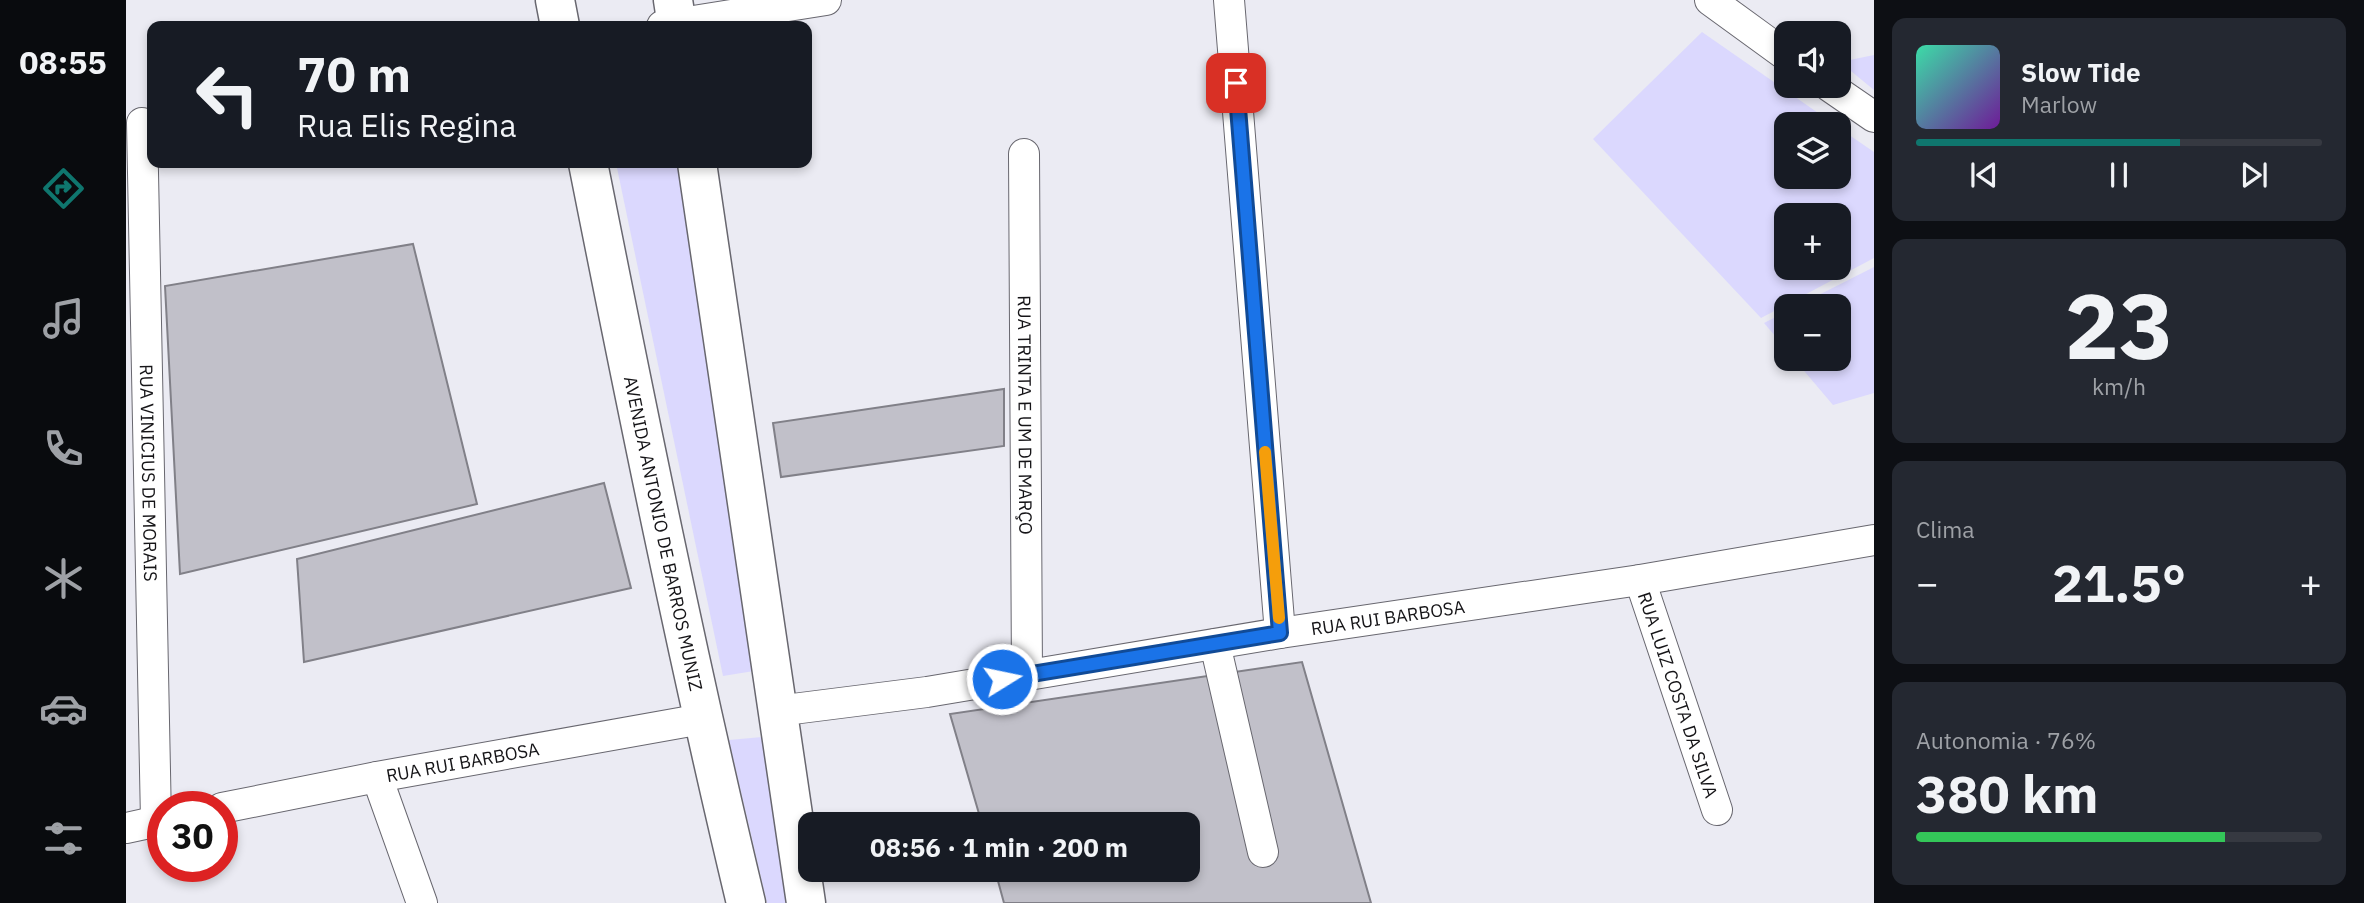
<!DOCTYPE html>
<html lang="pt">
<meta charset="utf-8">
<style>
body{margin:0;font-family:"IBM Plex Sans",sans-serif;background:#242831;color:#f1f3f6;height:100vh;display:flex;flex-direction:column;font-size:26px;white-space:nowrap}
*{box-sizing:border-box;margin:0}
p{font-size:23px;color:#9ea1a6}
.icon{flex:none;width:38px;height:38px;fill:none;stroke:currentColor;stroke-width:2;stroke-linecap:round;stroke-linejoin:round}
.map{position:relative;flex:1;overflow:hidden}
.side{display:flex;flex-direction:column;gap:18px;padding:18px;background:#0d0f14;width:490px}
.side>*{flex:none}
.banner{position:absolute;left:21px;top:21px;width:665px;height:147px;border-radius:14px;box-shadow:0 4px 10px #0003;background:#171b24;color:#f1f3f6;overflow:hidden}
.controls{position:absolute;left:1648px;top:21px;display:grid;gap:14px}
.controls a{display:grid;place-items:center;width:77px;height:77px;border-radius:14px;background:#171b24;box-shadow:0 4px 10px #0003;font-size:35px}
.speed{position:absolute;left:21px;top:791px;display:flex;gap:14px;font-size:35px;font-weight:700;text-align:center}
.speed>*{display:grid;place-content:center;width:91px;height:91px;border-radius:50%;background:#171b24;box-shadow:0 4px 10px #0003;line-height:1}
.speed .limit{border:10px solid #d22;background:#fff;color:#111}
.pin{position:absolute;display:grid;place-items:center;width:60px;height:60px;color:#fff;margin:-30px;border-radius:14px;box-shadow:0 4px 10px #0006}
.me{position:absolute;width:77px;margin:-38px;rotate:80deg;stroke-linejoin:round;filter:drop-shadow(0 0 5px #0008)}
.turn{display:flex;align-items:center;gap:24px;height:147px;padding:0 35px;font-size:32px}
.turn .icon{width:91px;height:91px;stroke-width:2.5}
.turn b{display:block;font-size:49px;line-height:60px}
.big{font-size:52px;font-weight:700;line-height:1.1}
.side .tile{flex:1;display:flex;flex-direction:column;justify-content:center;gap:10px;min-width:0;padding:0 24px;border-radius:14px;background:#242831}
.side .dial{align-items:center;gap:0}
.dial b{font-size:91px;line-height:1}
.song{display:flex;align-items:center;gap:21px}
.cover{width:84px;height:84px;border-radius:10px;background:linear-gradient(135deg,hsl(160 70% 55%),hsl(280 70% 35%))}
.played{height:7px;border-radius:4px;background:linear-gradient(90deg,#0f766e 65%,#363941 65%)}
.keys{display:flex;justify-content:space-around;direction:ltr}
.heat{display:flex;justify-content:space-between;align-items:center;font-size:38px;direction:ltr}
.charge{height:10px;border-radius:5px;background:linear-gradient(90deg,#34c759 76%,#363941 0)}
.trip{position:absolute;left:672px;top:812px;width:402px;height:70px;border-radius:14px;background:#171b24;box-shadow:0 4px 10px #0003;font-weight:700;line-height:70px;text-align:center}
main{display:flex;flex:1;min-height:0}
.menu{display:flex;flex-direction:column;width:126px;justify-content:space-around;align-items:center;background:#090b0e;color:#9ea1a6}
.menu .icon{width:49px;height:49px}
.menu .selected{color:#0f766e}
.menu b{font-size:32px;color:#f1f3f6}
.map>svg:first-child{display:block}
.green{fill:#dbd8fe;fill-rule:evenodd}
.building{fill:#c1c0c9;stroke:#818088;stroke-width:2}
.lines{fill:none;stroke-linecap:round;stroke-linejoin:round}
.minor-casing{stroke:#68676f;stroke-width:32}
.major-casing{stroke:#68676f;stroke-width:41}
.minor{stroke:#fff;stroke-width:30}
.major{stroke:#fff;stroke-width:38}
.route-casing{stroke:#114b97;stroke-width:18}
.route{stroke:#1a73e8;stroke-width:12}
.slow{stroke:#f59e0b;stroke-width:12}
.labels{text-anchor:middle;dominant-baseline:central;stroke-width:5;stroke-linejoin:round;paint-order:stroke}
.street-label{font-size:18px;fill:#151417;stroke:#fff}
</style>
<main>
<nav class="menu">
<b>08:55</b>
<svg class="icon selected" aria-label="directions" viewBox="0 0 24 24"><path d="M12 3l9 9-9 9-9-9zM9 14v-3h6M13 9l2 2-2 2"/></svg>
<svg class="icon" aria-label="music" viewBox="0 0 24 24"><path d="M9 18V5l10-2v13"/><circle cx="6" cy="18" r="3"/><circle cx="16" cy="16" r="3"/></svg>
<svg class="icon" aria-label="phone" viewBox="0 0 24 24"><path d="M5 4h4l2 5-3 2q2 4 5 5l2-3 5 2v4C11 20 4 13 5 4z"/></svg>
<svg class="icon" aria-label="climate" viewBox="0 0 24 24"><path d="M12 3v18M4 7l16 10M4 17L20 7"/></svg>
<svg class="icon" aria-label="car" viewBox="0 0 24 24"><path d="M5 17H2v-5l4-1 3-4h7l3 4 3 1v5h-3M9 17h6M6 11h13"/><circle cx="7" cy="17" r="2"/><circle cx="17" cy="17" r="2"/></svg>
<svg class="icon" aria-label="filters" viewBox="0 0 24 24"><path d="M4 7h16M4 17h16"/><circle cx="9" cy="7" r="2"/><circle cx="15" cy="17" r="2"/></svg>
</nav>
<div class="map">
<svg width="1748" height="903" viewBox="0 0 1748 903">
<rect width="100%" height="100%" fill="#ebebf3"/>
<g class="green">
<path d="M1576,32l132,92h-47v53h52v-49l35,24v106l-113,60 -168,-179zM1713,215v53h-52v-53z"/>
<polygon points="1748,55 1748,90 1714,62"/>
<polygon points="490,163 559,163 634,670 597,676"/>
<polygon points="1748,267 1748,393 1707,405 1668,359 1713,359 1713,306 1671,306"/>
<polygon points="1661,311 1661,350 1638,323"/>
<polygon points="636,737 667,903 641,903 603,740"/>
</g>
<g class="building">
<polygon points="287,244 351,504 54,574 39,286"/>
<polygon points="878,389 878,446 655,477 647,423"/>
<polygon points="478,483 505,588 178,662 171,559"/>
<polygon points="1176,662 1245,903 878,903 869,870 1062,870 1062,824 856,824 824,714"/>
</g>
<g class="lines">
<defs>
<g id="minor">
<polyline points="1103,0 1154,633"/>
<polyline points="1584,0 1661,56"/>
<polyline points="536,26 700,0"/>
<polyline points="1703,86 1748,117"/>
<path id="s1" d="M16,123l14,698"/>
<path id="s2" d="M898,154l3,521"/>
<path id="s3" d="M1514,580l77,230"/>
<polyline points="1089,644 1137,852"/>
<path id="s4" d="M651,711l150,-19 353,-59 360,-53 234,-40"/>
<polyline points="251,777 296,903"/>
<path id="s5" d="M96,808l155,-31 325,-58"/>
<polyline points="0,828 37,820"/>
</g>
<g id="major">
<polyline points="429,0 434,26"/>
<polyline points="547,0 551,26"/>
<path id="s6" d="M462,163c49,247 99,494 158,740"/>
<polyline points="571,163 680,903"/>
</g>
</defs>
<use href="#minor" class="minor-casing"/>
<use href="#major" class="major-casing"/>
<use href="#minor" class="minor"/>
<use href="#major" class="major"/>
</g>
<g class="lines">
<defs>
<polyline id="route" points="876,679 1154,633 1110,83"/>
</defs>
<use href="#route" class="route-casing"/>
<use href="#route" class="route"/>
<polyline class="slow" points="1139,452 1153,618"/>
</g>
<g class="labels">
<g class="street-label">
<text stroke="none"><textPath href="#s2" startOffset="261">RUA TRINTA E UM DE MARÇO</textPath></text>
<text stroke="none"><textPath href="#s1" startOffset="350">RUA VINICIUS DE MORAIS</textPath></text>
<text stroke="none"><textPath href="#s6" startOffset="378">AVENIDA ANTONIO DE BARROS MUNIZ</textPath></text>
<text stroke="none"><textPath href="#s4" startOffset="618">RUA RUI BARBOSA</textPath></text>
<text stroke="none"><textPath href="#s3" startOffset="121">RUA LUIZ COSTA DA SILVA</textPath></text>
<text stroke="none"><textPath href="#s5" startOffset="245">RUA RUI BARBOSA</textPath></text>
</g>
</g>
</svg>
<div class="controls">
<a><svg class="icon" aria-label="sound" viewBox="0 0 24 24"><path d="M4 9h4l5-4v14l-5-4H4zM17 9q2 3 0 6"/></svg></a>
<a><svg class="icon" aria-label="layers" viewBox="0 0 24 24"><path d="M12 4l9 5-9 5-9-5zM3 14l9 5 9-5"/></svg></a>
<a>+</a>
<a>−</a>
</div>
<div class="speed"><div class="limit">30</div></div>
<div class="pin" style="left:1110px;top:83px;background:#d93025"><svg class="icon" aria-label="arrive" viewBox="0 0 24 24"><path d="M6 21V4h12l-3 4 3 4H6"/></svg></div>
<svg class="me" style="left:876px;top:679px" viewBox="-20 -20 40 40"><circle r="17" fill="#1a73e8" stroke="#fff" stroke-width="3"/><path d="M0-11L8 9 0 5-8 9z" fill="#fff"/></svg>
<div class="trip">08:56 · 1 min · 200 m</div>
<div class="banner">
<div class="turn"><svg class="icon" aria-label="left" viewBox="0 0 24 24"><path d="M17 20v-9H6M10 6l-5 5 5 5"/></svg><div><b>70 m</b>Rua Elis Regina</div></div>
</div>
</div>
<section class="side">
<div class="tile">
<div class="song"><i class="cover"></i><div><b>Slow Tide</b><p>Marlow</p></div></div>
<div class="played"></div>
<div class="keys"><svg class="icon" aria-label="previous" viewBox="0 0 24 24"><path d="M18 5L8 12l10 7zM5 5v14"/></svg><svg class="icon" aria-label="pause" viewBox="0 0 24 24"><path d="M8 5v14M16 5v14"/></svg><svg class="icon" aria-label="next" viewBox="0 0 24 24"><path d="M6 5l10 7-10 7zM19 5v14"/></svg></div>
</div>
<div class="tile dial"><b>23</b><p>km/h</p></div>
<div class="tile"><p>Clima</p>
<div class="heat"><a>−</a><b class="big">21.5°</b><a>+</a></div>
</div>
<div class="tile"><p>Autonomia · 76%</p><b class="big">380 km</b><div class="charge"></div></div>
</section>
</main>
